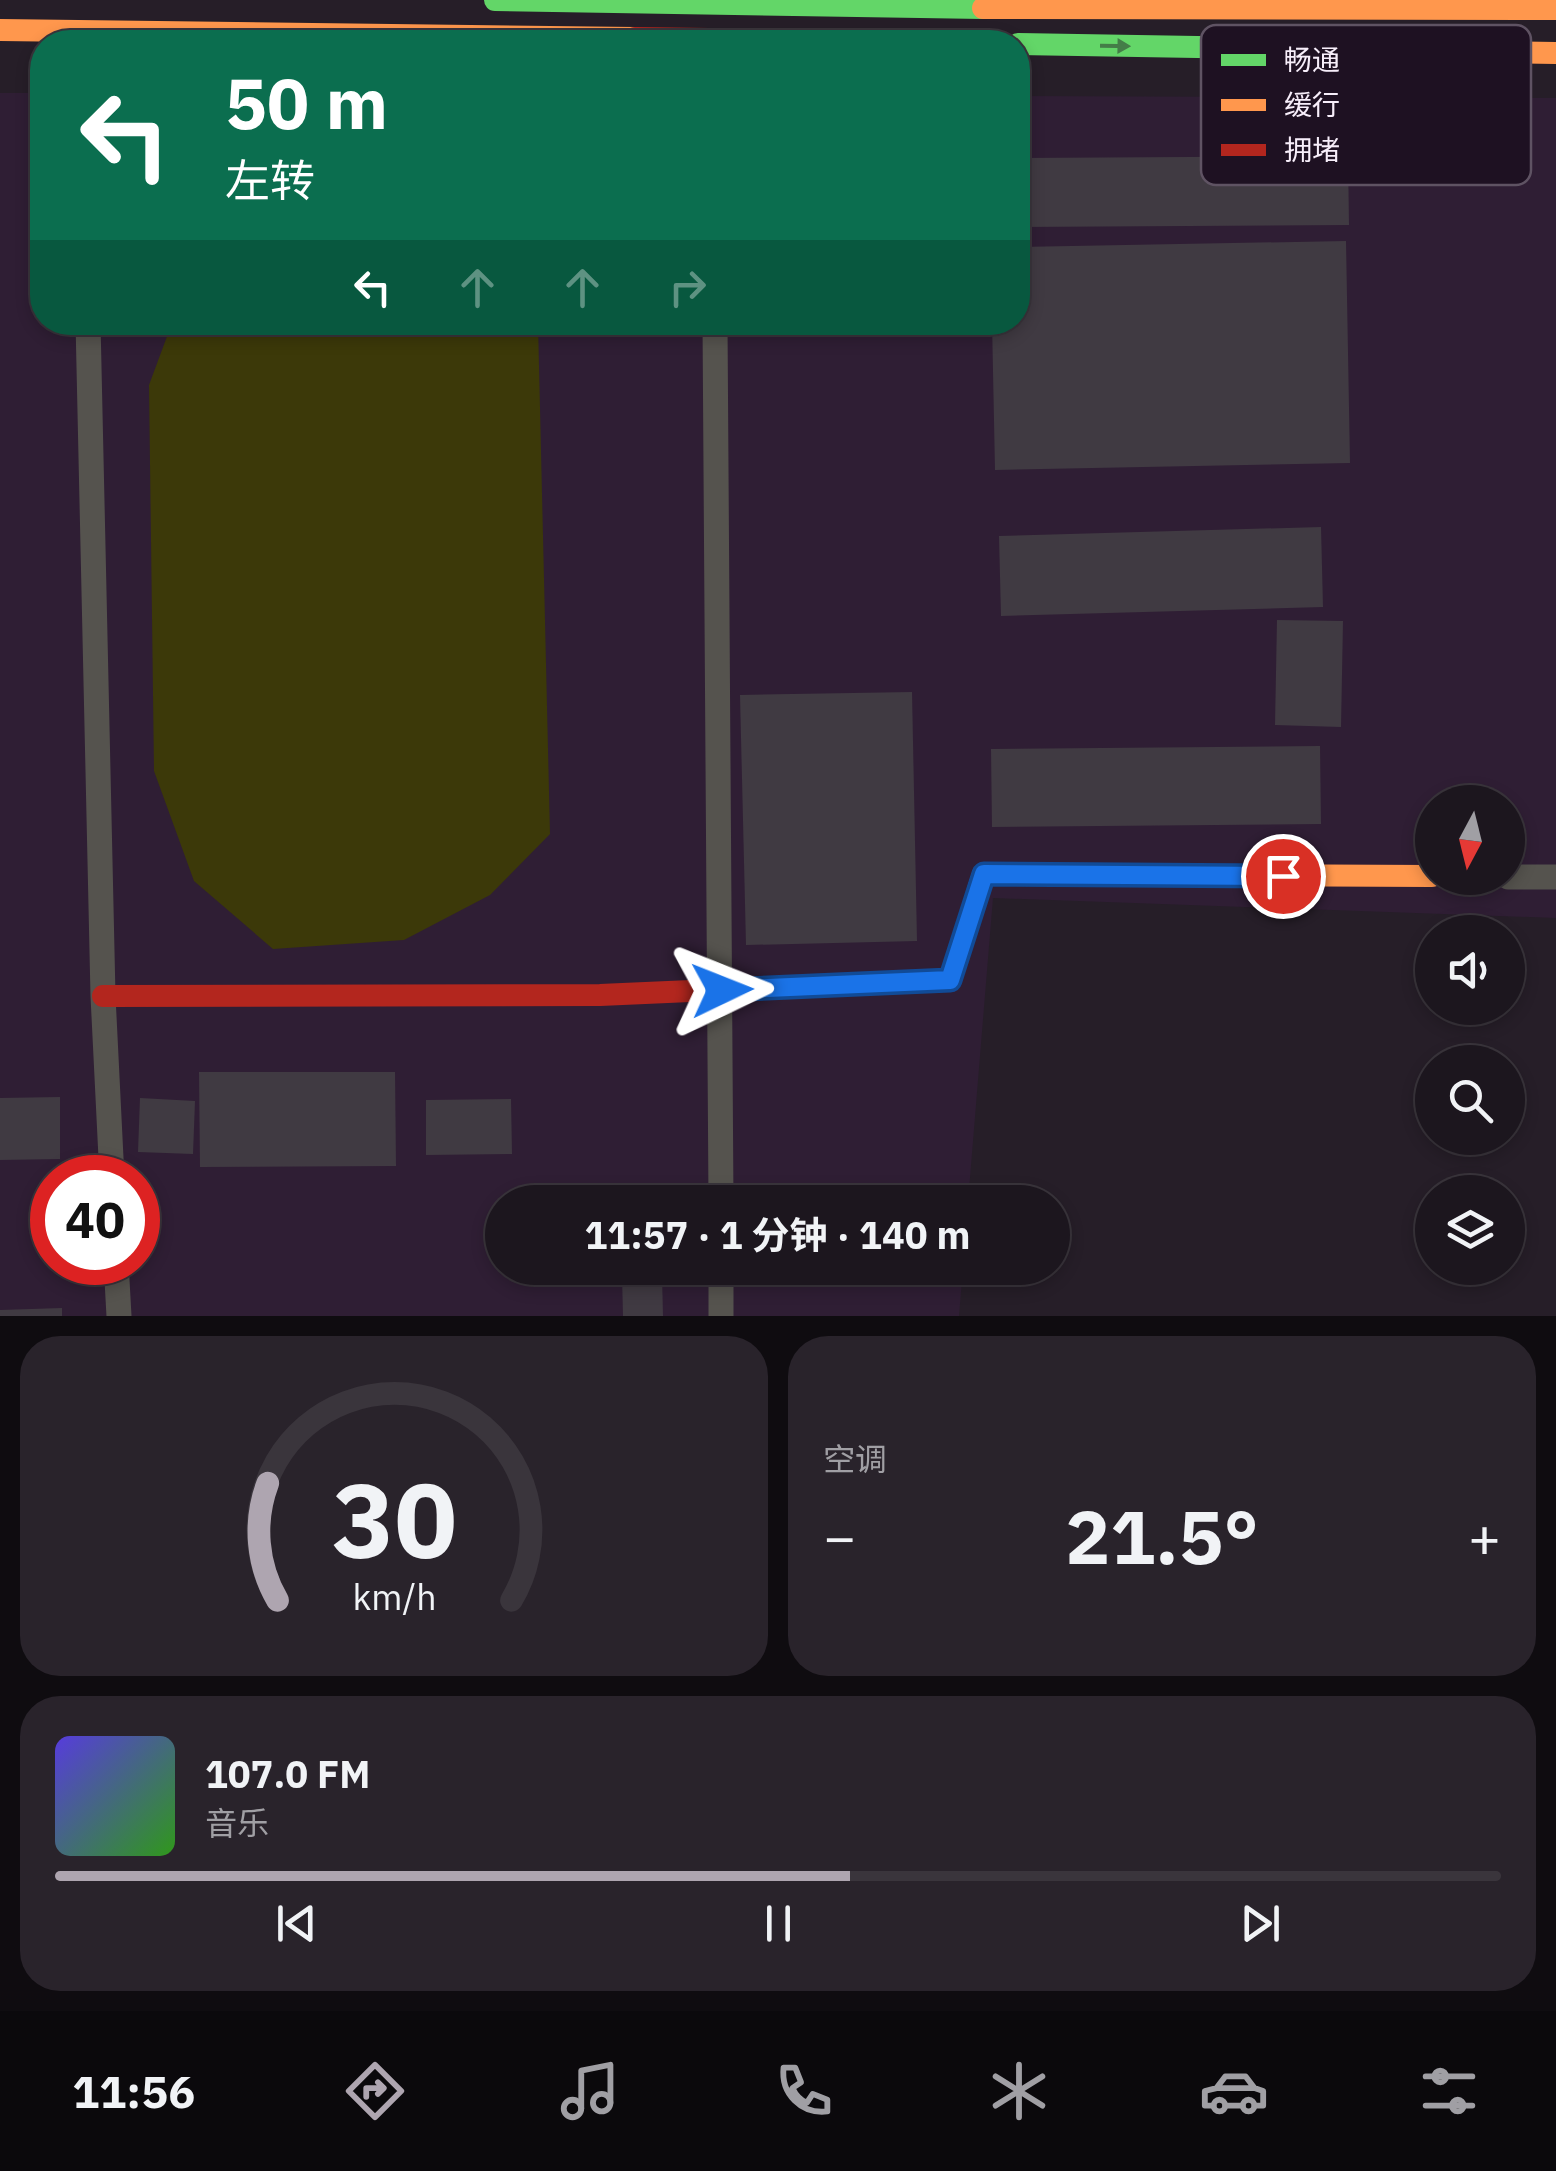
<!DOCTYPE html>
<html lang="zh">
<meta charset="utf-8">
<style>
body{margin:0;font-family:"IBM Plex Sans","Noto Sans SC",sans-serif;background:#29232b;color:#f1f3f6;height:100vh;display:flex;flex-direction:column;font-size:38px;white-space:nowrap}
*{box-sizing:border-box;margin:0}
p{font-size:32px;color:#a09fa4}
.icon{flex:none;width:55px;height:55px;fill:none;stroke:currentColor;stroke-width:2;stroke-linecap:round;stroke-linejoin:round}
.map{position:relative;height:1316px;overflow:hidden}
.drawer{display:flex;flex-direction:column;gap:20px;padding:20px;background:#0f0c10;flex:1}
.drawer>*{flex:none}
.top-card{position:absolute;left:30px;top:30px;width:1000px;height:305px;border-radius:40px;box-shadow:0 5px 15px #0003,0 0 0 2px #3a353c;background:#0b6e4f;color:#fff;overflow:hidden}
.needle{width:65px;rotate:187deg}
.fabs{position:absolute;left:1415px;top:785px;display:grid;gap:20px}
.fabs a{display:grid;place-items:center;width:110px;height:110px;border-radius:50%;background:#1c161e;box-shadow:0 5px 15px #0003,0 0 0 2px #3a353c;font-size:50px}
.speed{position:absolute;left:30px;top:1155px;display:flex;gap:20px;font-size:50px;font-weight:700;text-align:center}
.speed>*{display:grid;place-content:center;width:130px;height:130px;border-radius:50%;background:#1c161e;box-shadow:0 5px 15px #0003,0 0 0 2px #3a353c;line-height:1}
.speed .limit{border:15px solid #d22;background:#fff;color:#111}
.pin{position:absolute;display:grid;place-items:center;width:85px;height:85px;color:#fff;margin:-42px;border:5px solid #fff;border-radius:50%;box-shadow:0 2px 10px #0007}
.me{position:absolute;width:110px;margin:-55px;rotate:88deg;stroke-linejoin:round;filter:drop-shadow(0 0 8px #0008)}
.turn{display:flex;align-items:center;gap:35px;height:210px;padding:0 30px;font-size:45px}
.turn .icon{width:130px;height:130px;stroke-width:2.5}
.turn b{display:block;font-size:70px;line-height:85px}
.lanes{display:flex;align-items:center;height:95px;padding:0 30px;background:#0003;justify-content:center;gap:50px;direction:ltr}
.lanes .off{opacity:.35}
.big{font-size:75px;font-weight:700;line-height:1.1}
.drawer .tile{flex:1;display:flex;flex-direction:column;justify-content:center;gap:15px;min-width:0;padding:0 35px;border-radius:40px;background:#29232b}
.drawer .dial{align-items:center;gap:0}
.dial svg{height:260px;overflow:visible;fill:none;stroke:#3a353c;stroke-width:7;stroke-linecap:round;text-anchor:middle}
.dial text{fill:#f1f3f6;stroke:none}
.song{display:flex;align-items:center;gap:30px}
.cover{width:120px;height:120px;border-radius:15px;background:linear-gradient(135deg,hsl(250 70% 55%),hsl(110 70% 35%))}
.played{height:10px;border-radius:5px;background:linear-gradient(90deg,#aea5b0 55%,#3a353c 55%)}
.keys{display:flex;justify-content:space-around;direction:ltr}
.heat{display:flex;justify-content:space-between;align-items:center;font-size:55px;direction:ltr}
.drawer .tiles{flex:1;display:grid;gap:20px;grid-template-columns:1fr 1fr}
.tile:last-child{grid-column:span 2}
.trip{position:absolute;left:485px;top:1185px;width:585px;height:100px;border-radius:50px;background:#1c161e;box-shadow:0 5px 15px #0003,0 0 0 2px #3a353c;font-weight:700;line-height:100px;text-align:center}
.tab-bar{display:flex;height:160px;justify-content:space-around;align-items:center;background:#0b090c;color:#a09fa4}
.tab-bar .icon{width:70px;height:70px}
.tab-bar .active{color:#aea5b0}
.tab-bar b{font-size:45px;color:#f1f3f6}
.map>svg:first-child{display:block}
.built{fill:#2f1e34;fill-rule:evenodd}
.green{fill:#3c3909}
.building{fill:#403a42}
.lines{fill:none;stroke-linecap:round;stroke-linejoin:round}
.street{stroke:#55534e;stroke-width:25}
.fast{stroke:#63d668;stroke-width:22}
.slow{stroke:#ff974d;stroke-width:22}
.jam{stroke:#b3261e;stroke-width:22}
.oneway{fill:#447d48}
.route-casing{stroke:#114b97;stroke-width:25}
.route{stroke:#1a73e8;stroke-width:18}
.key{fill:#1e1122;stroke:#5f5363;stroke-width:2.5}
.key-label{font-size:28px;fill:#f7eefa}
</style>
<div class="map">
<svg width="1556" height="1316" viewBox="0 0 1556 1316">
<rect width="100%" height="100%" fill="#261e28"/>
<path class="built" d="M0,93h42v229h976v-226l538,2v820l-563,-20 -25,304h-466v66h461l-4,48h-959zM1432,802h76v76h-76zM52,1178h86v84h-86z"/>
<polygon class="green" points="172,323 538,323 550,834 490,895 404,940 273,949 194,881 154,771 149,385"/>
<g class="building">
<polygon points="1348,156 1349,225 1018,227 1018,158"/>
<polygon points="1346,241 1350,463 995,470 992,322 1018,322 1018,247"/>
<polygon points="1321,527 1323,607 1001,616 999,536"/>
<polygon points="1277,620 1343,621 1341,727 1275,725"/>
<polygon points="912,692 917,941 746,945 740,695"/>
<polygon points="1320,746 1321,824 992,827 991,749"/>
<polygon points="199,1072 395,1072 396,1166 200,1167"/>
<polygon points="60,1097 60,1159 0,1160 0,1098"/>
<polygon points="140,1098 195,1101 193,1154 138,1152"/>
<polygon points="511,1099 512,1154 426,1155 426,1100"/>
<polygon points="622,1275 662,1275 663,1316 623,1316"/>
<polygon points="62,1308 62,1316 0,1316 0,1310"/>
</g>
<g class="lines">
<g class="street">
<polyline points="88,322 103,996 112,1178"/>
<polyline points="715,322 721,1202"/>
<polyline points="1508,877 1556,877"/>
<polyline points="116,1262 119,1316"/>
<polyline points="721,1316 721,1268"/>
</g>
<g class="fast">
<polyline points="495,0 983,8"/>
<polyline points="1018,44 1428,51"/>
</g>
<g class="slow">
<polyline points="983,8 1556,9"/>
<polyline points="0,30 635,38"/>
<polyline points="1428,51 1556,53"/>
<polyline points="805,986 950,980 983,874 1432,876"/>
</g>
<g class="jam">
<polyline points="635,38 927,42"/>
<polyline points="103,996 600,995 805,986"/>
</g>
</g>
<defs><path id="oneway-solid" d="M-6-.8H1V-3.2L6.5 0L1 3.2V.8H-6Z" transform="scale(2.5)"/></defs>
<use class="oneway" href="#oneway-solid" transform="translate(1115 46) rotate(1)"/>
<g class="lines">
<defs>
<polyline id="route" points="722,990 950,980 984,874 1283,876"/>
</defs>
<use href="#route" class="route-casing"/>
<use href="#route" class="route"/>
</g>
<rect x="1201" y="25" width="330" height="160" rx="15" class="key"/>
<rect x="1221" y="54" width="45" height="12" fill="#63d668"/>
<rect x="1221" y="99" width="45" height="12" fill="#ff974d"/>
<rect x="1221" y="144" width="45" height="12" fill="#b3261e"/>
<g class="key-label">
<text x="1284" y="70">畅通</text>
<text x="1284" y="115">缓行</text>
<text x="1284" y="160">拥堵</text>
</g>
</svg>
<div class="fabs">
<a><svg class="needle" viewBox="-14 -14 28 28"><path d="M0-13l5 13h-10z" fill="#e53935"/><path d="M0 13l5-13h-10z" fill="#a09fa4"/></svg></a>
<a><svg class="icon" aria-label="sound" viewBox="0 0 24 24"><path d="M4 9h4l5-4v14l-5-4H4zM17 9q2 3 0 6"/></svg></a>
<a><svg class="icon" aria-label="search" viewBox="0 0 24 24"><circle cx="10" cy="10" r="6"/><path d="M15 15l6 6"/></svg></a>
<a><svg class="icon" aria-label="layers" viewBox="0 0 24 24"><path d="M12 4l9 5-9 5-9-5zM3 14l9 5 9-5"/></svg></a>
</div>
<div class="speed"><div class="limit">40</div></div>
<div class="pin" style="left:1283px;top:876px;background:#d93025"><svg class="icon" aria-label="arrive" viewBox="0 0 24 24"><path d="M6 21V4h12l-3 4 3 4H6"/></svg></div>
<svg class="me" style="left:722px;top:990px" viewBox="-20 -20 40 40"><path d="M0-17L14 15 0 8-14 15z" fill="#1a73e8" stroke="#fff" stroke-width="4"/></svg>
<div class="trip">11:57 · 1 分钟 · 140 m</div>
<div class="top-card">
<div class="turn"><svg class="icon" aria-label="left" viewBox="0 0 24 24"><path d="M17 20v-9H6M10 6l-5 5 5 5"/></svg><div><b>50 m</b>左转</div></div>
<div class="lanes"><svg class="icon" aria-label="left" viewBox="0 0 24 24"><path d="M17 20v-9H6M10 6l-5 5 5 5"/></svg><svg class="icon off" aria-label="ahead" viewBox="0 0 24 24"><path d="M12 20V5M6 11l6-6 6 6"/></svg><svg class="icon off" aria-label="ahead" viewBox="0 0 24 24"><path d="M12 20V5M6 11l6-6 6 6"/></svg><svg class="icon off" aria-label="right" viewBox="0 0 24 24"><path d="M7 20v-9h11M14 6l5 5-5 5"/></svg></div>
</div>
</div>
<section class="drawer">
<div class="tiles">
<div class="tile dial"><svg viewBox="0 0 100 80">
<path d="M14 69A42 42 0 1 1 86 69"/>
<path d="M14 69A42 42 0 0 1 11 33" stroke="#aea5b0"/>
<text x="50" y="56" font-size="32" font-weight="700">30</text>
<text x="50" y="72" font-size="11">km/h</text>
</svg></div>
<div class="tile"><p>空调</p>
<div class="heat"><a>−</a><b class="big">21.5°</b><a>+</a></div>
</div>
<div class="tile">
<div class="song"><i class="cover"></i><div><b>107.0 FM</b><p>音乐</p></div></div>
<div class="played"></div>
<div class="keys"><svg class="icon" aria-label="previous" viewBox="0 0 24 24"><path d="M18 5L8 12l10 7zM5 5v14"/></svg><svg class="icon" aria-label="pause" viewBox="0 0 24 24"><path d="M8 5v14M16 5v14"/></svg><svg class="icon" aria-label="next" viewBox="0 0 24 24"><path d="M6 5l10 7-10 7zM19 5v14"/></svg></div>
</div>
</div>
</section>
<nav class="tab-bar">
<b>11:56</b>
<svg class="icon active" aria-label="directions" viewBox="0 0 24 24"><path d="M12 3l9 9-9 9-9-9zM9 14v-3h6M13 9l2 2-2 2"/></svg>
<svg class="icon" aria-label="music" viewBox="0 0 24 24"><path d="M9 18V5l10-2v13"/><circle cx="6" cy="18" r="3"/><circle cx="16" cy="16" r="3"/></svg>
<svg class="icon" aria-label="phone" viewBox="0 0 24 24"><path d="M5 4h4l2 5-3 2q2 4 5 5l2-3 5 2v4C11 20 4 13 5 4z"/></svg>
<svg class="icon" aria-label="climate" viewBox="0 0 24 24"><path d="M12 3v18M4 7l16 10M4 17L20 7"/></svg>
<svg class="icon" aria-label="car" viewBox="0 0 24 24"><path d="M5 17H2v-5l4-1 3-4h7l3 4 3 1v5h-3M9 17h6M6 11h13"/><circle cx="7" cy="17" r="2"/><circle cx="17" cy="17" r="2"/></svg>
<svg class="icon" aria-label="filters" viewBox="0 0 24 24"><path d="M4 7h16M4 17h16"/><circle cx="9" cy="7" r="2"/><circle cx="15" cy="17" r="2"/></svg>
</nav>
